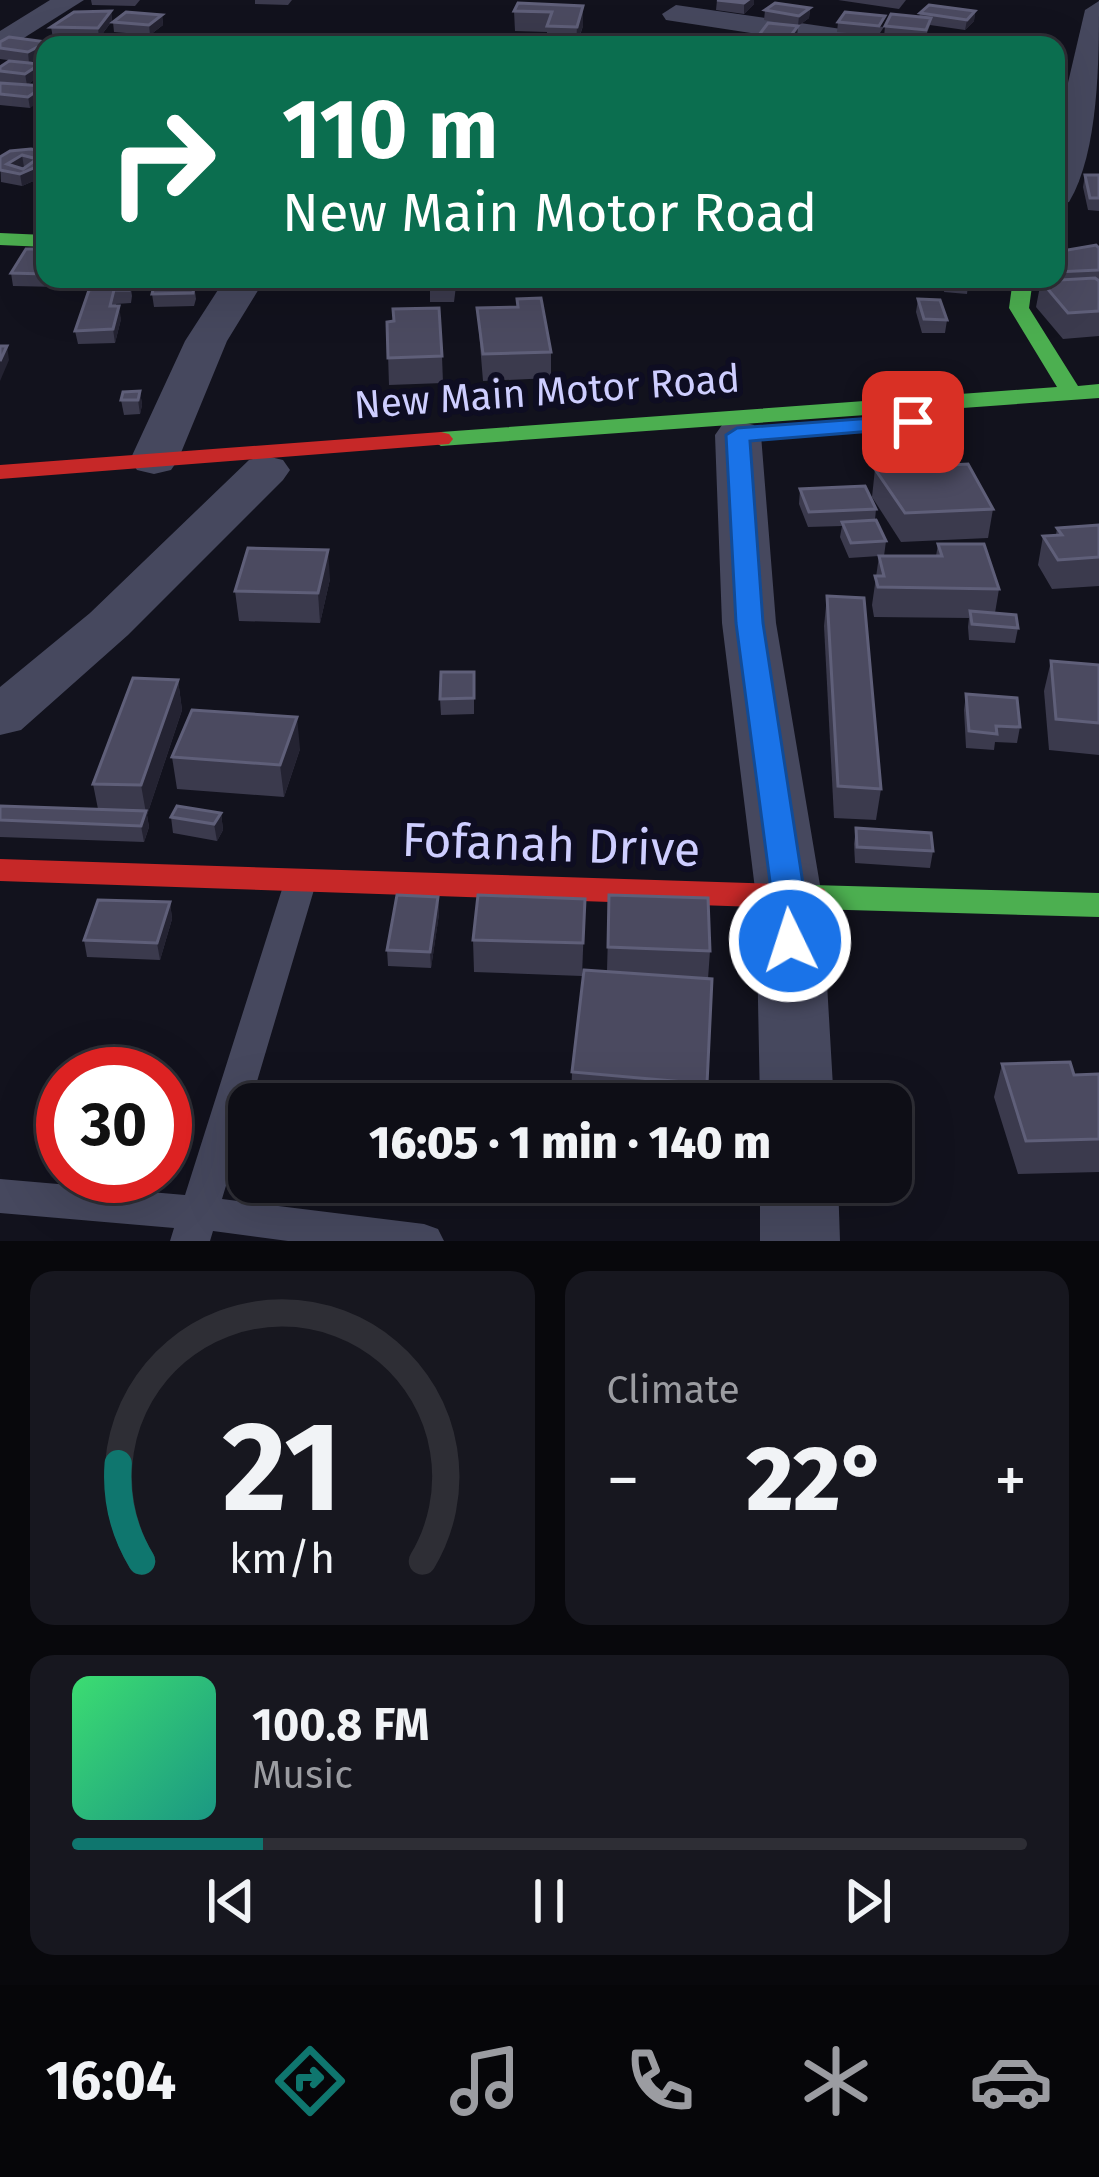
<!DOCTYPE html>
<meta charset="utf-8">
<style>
body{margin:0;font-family:"Fira Sans",sans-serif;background:#17171f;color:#f1f3f6;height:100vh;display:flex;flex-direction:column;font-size:45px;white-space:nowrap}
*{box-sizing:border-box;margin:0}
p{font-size:39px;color:#9b9ca1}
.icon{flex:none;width:66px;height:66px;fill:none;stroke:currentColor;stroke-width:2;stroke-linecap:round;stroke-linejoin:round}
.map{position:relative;height:1241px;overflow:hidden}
.sheet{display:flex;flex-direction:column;gap:30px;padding:30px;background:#08080c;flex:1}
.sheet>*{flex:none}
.guide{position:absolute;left:36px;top:36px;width:1029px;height:252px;border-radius:24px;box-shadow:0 12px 48px #0002,0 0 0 3px #2e2e35;background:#0b6e4f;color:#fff;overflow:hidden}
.speed{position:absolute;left:36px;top:1047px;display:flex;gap:24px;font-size:60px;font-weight:700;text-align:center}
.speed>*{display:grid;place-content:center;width:156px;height:156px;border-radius:50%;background:#0e0e16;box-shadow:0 12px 48px #0002,0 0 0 3px #2e2e35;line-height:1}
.speed .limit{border:18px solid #d22;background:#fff;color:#111}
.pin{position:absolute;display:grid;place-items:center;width:102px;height:102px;color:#fff;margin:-51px;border-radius:24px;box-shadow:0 6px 18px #0006}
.me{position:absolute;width:132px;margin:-66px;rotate:356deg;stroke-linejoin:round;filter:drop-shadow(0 0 9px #0008)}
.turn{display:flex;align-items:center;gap:42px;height:252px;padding:0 48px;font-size:54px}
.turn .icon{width:156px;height:156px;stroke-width:2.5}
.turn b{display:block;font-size:84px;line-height:102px}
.big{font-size:90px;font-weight:800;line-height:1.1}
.sheet .tile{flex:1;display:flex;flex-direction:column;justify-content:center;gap:18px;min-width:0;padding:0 42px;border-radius:24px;background:#17171f}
.sheet .dial{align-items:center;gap:0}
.dial svg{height:312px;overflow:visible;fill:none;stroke:#2e2e35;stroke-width:7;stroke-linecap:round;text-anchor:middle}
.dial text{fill:#f1f3f6;stroke:none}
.song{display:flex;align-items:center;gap:36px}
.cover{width:144px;height:144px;border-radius:18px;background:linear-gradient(135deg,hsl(140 70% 55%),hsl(170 70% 35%))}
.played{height:12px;border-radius:6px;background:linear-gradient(90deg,#0f766e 20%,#2e2e35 20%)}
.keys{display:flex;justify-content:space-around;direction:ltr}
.heat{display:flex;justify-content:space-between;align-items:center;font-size:66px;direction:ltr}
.sheet .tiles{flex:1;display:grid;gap:30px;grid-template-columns:1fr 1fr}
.tile:last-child{grid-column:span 2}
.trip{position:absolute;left:228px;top:1083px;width:684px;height:120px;border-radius:24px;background:#0e0e16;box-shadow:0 12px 48px #0002,0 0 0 3px #2e2e35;font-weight:800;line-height:120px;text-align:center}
.tab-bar{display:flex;height:192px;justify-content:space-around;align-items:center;background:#060609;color:#9b9ca1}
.tab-bar .icon{width:84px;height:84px}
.tab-bar .active{color:#0f766e}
.tab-bar b{font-size:54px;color:#f1f3f6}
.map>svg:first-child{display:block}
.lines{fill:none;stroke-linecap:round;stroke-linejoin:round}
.lane{fill:#46485e;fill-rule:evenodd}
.street{fill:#46485e;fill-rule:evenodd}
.fast{fill:#4caf50;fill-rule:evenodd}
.jam{fill:#c62828;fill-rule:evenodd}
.wall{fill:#3b3a4d}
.shaded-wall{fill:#242332}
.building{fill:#4b4a60;stroke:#5f5f79;stroke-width:3;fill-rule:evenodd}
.route{fill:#1a73e8;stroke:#114b97;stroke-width:3}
.labels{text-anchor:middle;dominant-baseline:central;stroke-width:12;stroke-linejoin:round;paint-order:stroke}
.street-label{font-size:39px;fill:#ceceff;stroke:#0e0d22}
.near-street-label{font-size:48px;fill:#ceceff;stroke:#0e0d22}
</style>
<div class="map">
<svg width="1099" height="1241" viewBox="0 0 1099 1241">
<rect width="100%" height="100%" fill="#12121d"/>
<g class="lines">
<polygon class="lane" points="300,872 311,875 316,883 222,1199 424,1224 438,1229 444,1241 288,1241 213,1231 210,1241 170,1241 174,1228 0,1213 0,1179 185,1195 284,883 289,875"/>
<g class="street">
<polygon points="50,0 84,0 0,53 0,31"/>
<path d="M1099,1c0,58 0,151 -30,201l-13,3v-71l29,-124z"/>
<polygon points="676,5 890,36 905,45 829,45 666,20 662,14"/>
<polygon points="225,279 265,279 227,341 178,460 171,470 154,474 137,470 130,460 185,341"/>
<polygon points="738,421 754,425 761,435 776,623 822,897 834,1104 760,1104 756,897 722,623 715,435 722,425"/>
<polygon points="266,456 283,460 290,470 283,480 128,635 21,730 0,735 0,687 90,613 249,460"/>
<polygon points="760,1182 838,1182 840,1241 760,1241"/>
</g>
<g class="fast">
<polygon points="0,233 45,235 45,247 0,245"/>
<polygon points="1013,279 1033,279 1029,308 1078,386 1099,384 1099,398 441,446 429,439 441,432 1057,387 1009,308"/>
<polygon points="812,885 1099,893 1099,917 812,909 800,905 796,897 800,889"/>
</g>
<g class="jam">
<polygon points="441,432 449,434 453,439 449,444 0,479 0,465"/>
<polygon points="0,859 812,885 824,889 828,897 824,905 812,909 0,881"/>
</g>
</g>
<g class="wall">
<polygon points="91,0 140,0 135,6 92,5"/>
<polygon points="255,0 292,0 288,5 255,4"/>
<polygon points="717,0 754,0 754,4 744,14 716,10"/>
<polygon points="838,0 906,0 899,9"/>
<polygon points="583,6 583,26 577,45 547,45 547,32 515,31 514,11"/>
<polygon points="810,8 809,18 798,26 797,36 791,45 741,45 759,40 759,35 791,25 764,20 765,10"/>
<polygon points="111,11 112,21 100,37 53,38 51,27"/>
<polygon points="975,11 974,21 965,30 930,25 924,41 884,37 885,26 919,17 920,13"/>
<polygon points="162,15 163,25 150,35 114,32 113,22"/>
<polygon points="838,22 884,27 878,36 837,32"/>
<polygon points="0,42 47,42 47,45 45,45 29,63 0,59"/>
<polygon points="0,67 41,75 27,85 0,82"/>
<polygon points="0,83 44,86 30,108 0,105"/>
<polygon points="45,152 45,176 22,186 1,182 0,157"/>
<polygon points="1085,175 1099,175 1099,211 1088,210 1083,187"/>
<polygon points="1099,248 1099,336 1063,339 1036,307 1041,281 1043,279 1056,279 1056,272"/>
<polygon points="45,249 45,279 64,279 59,287 13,286 11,273"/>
<polygon points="946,279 969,279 967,294 944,292"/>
<polygon points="130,283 132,296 131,303 116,304 116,306 121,319 115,343 78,344 75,331 89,290"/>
<polygon points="194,285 196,299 194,306 154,307 152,294"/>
<polygon points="456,286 454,302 430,302 430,289"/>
<polygon points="517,299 551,352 551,378 483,381 477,308 517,307"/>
<polygon points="918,299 947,320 945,333 922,333 916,312"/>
<polygon points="387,322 442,356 443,383 389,385"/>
<polygon points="140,391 142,405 140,414 124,415 121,400"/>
<polygon points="875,469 993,509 988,538 901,542 872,497"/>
<polygon points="800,489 876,509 875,520 886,541 884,556 936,556 938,544 999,589 995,613 1018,628 1015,643 969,640 968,627 969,618 874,617 872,605 879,556 849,558 840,537 842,526 808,527 799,504"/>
<polygon points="1099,525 1099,586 1052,589 1038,565 1043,536 1056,535 1057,528"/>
<polygon points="330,579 320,623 239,621 235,591"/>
<polygon points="827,596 881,789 876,820 834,818 824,626"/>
<polygon points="1051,661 1099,665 1099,755 1049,750 1044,691"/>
<polygon points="474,672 474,714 441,715 440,699"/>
<polygon points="178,680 182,710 147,815 149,827 144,842 0,837 0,806 98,809 93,784"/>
<polygon points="966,694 1020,727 1017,743 995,742 994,750 966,748 964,710"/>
<polygon points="300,749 284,797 177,789 172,757"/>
<polygon points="221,813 223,830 217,841 173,833 171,817"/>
<polygon points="856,828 933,851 930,868 855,863 854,844"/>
<polygon points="609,895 710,951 708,979 712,979 705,1104 571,1104 572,1072 607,971"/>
<polygon points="438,897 439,914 431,968 388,966 387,950"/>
<polygon points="585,899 582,976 474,972 473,940"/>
<polygon points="170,902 172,919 160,960 87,957 84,940"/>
<polygon points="1002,1064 1074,1075 1099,1074 1099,1172 1018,1174 994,1097"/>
</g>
<g class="shaded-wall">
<polygon points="748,0 754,0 754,4 744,14 744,3"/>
<polygon points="583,6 583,26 576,45 577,27"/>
<polygon points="810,8 809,18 798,26 799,16"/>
<polygon points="111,11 112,21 99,38 98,28"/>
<polygon points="975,11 974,21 965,30 967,20"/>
<polygon points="162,15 163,25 150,35 149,25"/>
<polygon points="798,26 797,36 789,45 789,38"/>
<polygon points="47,42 45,55 29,63 28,52"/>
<polygon points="40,64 41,75 27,85 25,74"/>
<polygon points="44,86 45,98 30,108 28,97"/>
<polygon points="22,155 24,167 14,173 7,164"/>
<polygon points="45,163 45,176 22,186 20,174"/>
<polygon points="119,306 121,319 115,343 113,329"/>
<polygon points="7,346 9,360 0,381 0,361"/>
<polygon points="140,391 142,405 140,414 138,400"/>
<polygon points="328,550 330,579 320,623 318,593"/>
<polygon points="178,680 182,710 147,815 149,827 144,842 141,826 146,813 141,785"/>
<polygon points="297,717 300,749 284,797 280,765"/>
<polygon points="221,813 223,830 217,841 214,824"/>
<polygon points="438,897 439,914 431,968 430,952"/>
<polygon points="170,902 172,919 160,960 157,943"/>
</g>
<g class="building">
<polygon points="717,0 748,0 744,3"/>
<polygon points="518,3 583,6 577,27 547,26 552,12 514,11"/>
<polygon points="775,3 810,8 799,16 765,10"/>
<polygon points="929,5 975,11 967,20 920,13"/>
<polygon points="111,11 98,28 51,27 74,12"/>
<polygon points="126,12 162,15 149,25 113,22"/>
<polygon points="845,12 885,16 879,26 838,22"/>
<polygon points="891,14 931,18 926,30 885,26"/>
<polygon points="768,23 798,26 789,38 759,35"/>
<polygon points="90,36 121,40 113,45 76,45"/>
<polygon points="867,36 899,39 896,45 863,45"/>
<polygon points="9,37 47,42 28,52 0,48 0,42"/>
<polygon points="692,37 718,39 716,45 689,45"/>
<polygon points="749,39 781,44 741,45"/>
<polygon points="9,61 40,64 25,74 0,71 0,67"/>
<polygon points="0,83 44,86 28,97 0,94"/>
<path d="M31,149l14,3v11l-25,11 -20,-4v-13l10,-6zM22,155l15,4 -14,10 -16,-5z"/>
<polygon points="1085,175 1099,175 1099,198 1090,198"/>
<polygon points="1096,245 1099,248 1099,270 1056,272 1056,252"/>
<polygon points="26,249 45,249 45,274 11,273"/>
<polygon points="1095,278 1099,281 1099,311 1068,313 1041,281"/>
<polygon points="431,279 455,279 454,289 430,289"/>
<polygon points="130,283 129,290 114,290 110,306 119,306 113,329 75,331 89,290"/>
<polygon points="194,285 193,293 152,294 154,286"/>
<polygon points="541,298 551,352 483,354 477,308 518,307 517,299"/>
<polygon points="918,299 940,300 947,320 924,319"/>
<polygon points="439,308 442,356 388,358 387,322 394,321 393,309"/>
<polygon points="0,346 7,346 0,361"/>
<polygon points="140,391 138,400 121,400 123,392"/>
<polygon points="968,464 993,509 905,513 875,469"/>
<polygon points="865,486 876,509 809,512 800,489"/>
<polygon points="876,520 886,541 851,543 842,522"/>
<polygon points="1099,525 1099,557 1058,560 1043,536 1062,535 1057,528"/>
<polygon points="938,544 984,544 999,589 878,587 875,576 884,576 879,556 942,556"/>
<polygon points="248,548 328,550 318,593 235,591"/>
<polygon points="827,596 864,598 881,789 838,786"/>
<polygon points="970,611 1016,615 1018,628 972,624"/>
<polygon points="1051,661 1099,665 1099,723 1056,719"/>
<polygon points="441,672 474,672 474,698 440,699"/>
<polygon points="133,678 178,680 141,785 93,784"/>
<polygon points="966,694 1017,698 1020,727 996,726 997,734 969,731"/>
<polygon points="192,710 297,717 280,765 172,757"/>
<polygon points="0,806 146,811 141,826 0,820"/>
<polygon points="177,806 221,813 214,824 171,817"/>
<polygon points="856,828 931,833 933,851 857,847"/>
<polygon points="397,895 438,897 430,952 387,950"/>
<polygon points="478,895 585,899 583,943 473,940"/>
<polygon points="609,895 708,898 710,951 608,947"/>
<polygon points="98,900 170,902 157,943 84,940"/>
<polygon points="584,970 712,979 707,1084 572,1072"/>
<polygon points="1070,1062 1074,1075 1099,1074 1099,1139 1026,1141 1002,1064"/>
</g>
<polygon class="route" points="913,415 921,417 921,427 750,441 763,623 805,897 808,941 803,950 790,953 778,950 773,941 772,897 736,623 726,435 737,428"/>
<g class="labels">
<g class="street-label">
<text transform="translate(547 392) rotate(-4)">New Main Motor Road</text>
</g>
<g class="near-street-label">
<text transform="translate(551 845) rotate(2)">Fofanah Drive</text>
</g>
</g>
</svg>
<div class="speed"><div class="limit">30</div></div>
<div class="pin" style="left:913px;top:422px;background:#d93025"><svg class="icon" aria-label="arrive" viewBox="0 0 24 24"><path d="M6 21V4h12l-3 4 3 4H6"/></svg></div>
<svg class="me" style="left:790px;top:941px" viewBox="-20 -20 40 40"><circle r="17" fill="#1a73e8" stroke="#fff" stroke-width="3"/><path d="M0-11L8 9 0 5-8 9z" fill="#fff"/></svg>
<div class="trip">16:05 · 1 min · 140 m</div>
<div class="guide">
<div class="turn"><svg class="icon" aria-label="right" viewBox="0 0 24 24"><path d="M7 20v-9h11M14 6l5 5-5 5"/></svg><div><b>110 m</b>New Main Motor Road</div></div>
</div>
</div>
<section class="sheet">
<div class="tiles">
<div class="tile dial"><svg viewBox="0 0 100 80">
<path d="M14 69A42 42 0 1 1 86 69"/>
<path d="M14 69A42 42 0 0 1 8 44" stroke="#0f766e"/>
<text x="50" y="56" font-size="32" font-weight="700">21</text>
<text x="50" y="72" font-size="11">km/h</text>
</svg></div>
<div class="tile"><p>Climate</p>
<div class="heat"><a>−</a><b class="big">22°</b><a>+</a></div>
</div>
<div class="tile">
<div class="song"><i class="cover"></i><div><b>100.8 FM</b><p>Music</p></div></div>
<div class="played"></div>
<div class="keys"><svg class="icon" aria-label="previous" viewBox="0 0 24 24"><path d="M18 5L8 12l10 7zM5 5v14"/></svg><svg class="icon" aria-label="pause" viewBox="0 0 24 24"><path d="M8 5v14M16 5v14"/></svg><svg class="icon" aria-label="next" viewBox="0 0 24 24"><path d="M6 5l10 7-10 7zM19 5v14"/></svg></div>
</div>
</div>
</section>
<nav class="tab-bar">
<b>16:04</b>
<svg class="icon active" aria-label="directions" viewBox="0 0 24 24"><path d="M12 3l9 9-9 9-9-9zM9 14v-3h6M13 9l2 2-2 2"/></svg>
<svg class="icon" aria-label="music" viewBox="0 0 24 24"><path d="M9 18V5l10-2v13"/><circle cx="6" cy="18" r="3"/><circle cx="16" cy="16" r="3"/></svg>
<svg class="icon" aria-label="phone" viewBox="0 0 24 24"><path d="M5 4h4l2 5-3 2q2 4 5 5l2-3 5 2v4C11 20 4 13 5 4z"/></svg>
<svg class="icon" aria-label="climate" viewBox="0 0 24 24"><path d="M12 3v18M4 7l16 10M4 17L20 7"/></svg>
<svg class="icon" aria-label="car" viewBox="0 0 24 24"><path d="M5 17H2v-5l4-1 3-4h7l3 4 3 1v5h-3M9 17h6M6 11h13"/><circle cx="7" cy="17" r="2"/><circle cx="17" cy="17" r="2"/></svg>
</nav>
